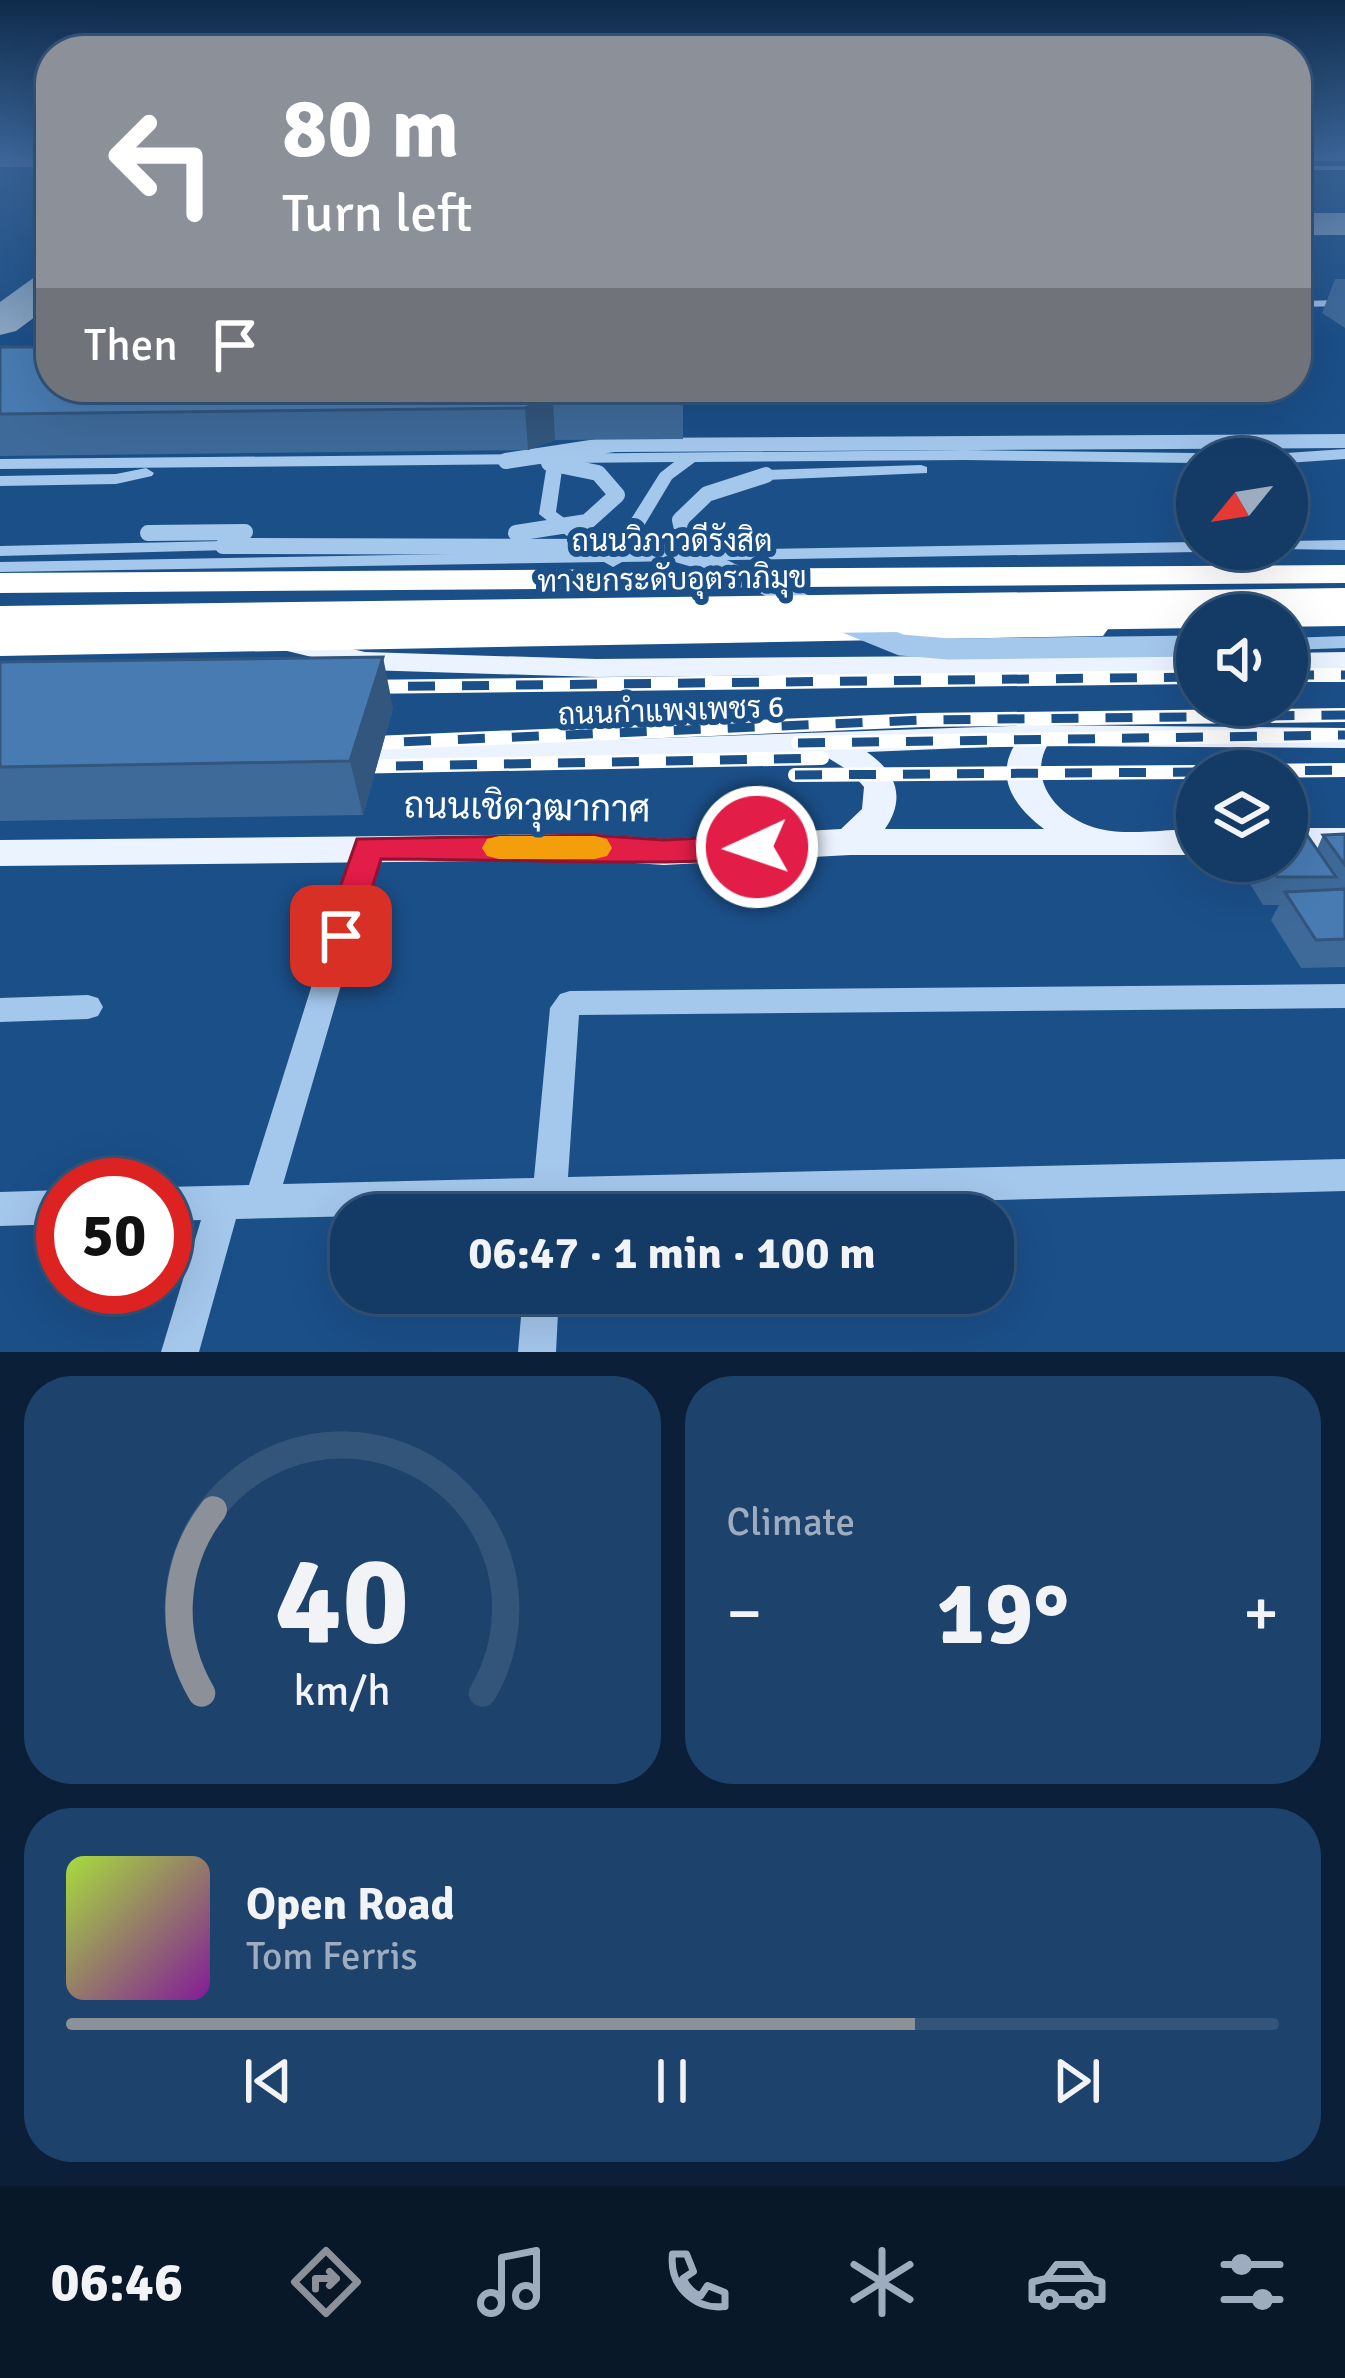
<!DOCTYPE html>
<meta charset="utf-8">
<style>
body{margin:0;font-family:Signika,Sarabun,sans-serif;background:#1d426c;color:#f1f3f6;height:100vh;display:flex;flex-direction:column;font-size:45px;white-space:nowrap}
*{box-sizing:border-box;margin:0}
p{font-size:39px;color:#9dadbf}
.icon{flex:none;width:66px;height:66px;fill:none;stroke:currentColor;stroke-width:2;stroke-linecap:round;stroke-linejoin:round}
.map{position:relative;height:1352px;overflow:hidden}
.panel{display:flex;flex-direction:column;gap:24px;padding:24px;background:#0b2038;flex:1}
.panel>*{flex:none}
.banner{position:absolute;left:36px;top:36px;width:1275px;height:366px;border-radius:48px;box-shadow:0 12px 48px #0002,0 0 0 3px #33557a;background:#8c9099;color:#fff;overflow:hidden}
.needle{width:78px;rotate:240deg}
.fabs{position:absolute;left:1176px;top:438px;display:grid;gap:24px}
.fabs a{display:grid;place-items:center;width:132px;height:132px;border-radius:50%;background:#143b66;box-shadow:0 12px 48px #0002,0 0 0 3px #33557a;font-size:60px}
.speed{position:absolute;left:36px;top:1158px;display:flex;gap:24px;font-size:60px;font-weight:700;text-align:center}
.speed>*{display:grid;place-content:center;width:156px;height:156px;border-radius:50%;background:#143b66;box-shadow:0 12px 48px #0002,0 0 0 3px #33557a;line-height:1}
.speed .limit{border:18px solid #d22;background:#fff;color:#111}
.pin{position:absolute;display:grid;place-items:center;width:102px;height:102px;color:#fff;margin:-51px;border-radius:24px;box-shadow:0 6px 18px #0006}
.me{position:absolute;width:132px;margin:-66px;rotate:267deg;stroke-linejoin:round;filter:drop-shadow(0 0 9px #0008)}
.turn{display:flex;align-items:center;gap:42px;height:252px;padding:0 48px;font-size:54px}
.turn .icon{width:156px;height:156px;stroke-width:2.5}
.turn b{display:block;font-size:84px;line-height:102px}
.then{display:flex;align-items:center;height:114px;padding:0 48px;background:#0003;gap:24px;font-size:45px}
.big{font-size:90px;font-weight:800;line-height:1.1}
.panel .card{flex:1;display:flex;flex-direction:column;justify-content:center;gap:18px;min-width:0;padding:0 42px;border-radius:48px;background:#1d426c}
.panel .dial{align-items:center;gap:0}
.dial svg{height:312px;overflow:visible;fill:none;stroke:#33557a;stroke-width:7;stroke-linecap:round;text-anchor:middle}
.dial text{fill:#f1f3f6;stroke:none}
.song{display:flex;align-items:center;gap:36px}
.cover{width:144px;height:144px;border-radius:18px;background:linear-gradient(135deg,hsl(80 70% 55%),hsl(290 70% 35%))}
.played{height:12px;border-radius:6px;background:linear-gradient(90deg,#8c9099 70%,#33557a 70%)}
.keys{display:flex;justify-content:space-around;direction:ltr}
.heat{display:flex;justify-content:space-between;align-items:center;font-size:66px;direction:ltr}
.panel .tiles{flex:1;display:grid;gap:24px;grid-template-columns:1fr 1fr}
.card:last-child{grid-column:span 2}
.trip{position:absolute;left:330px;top:1194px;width:684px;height:120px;border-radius:48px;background:#143b66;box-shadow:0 12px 48px #0002,0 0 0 3px #33557a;font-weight:800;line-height:120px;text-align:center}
.menu{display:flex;height:192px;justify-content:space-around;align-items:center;background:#081829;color:#9dadbf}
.menu .icon{width:84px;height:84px}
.menu .on{color:#8c9099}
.menu b{font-size:54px;color:#f1f3f6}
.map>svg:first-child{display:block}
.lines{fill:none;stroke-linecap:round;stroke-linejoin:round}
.taxiway{fill:#8da7c4;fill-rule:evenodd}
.minor{fill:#a4c7ec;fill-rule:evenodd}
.major{fill:#eaf3ff;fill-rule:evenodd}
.highway{fill:#fff;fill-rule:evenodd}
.rail-casing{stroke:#fff;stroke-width:14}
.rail{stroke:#1b4f88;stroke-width:9;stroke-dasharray:27;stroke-linecap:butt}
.minor-bridge-far2{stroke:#a4c7ec;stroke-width:14}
.minor-bridge-far1{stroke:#a4c7ec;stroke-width:16}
.minor-bridge{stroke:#a4c7ec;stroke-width:21}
.highway-bridge{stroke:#fff;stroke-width:38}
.wall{fill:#3e6a99}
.shaded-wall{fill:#32567d}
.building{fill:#487bb2;stroke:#32567d;stroke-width:3}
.route{fill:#e11d48;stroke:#92132f;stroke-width:3}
.slow{fill:#f59e0b}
.labels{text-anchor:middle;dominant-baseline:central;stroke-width:12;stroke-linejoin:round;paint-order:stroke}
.street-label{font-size:30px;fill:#fff;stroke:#1b4f88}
.near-street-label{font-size:36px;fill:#fff;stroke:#1b4f88}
</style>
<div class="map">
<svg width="1345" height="1352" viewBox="0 0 1345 1352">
<rect width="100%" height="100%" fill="#1b4f88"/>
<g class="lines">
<g class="taxiway">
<rect x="0" y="150" width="51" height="17"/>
<rect x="1296" y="150" width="49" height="11"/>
<rect x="1296" y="213" width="49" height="22"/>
<polygon points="51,273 51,305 16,331 0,335 0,302 36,276"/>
</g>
<g class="minor">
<rect x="1296" y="166" width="49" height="4"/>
<polygon points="1345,300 1345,306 1296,307 1296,301"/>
<path d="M1345,449v10l-58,4v-4h-90v4l-232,-3 -270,2 -23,17 -43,72 568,-9v7h7l-7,3 -575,10 -9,5 -9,-5 -604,10v-10l573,-10 -1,-12 -33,-26 8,-50 -547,5v-10l965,-9 307,4zM674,462l-14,11 -49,78 -20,1 -5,-18 -30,-22 7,-49z"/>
<polygon points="921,465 927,467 927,473 766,480 758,475 766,470"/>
<polygon points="146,468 154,473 152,476 116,484 0,486 0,476 116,474"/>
<polygon points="1345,540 1345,550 1280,549 1287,549 1287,541"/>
<polygon points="223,541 229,542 229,550 0,556 0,546"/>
<polygon points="1345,636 1345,648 1287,650 1287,638"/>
<polygon points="368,839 377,841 381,848 283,1184 534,1178 550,1008 560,994 570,991 1345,984 1345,1008 579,1015 568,1177 1345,1159 1345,1191 566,1211 565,1215 531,1215 531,1212 236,1219 199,1352 161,1352 201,1220 165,1221 165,1187 249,1185 355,848 359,841"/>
<polygon points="88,995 98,998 103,1007 98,1016 88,1019 0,1022 0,998"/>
<polygon points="63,1190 63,1224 0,1226 0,1192"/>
<polygon points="523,1293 559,1293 556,1352 518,1352"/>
</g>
<g class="major">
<polygon points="289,634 365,652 596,659 1197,654 1197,672 596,677 365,670 279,649 275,643 279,637"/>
<polygon points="1345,652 1345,670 1287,671 1287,653"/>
<path d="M1037,725l308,3v20l-298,-2c-20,37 14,74 53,83 29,7 67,0 97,0v26h-347l-186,10 -74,-5 -590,6v-26l590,-6 74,5 177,-10 21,-20 2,-22 -13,-15 -31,-19 -478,18 -12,-3 -5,-8 5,-8 12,-3zM1014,746c-19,33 1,61 30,83h-159c21,-31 12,-56 -18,-77z"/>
<rect x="1287" y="828" width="58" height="26"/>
</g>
<g class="highway">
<polygon points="1345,565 1345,583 0,593 0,573"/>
<polygon points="1091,619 1103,622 1108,629 1103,636 0,656 0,636"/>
</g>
<defs>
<g id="rail">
<polyline points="1287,675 1345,675"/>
<polyline points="354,687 1197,677"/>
<polyline points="798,743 1345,735"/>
<polyline points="350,744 923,720 1345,715"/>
<polyline points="342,767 822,758"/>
<polyline points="1251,771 1345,770"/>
<polyline points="795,775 1197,772"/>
</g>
</defs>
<use href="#rail" class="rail-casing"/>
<use href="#rail" class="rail"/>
<polyline class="minor-bridge-far2" points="584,449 614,445 1345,441"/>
<g class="minor-bridge-far1">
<polyline points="506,461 604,446"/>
<polyline points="148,533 245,532"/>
<polyline points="516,533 587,522 617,495 598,473 549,463"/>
<polyline points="223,546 652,547 725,568 802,604"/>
<polyline points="715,561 684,538 680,520 707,494 766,475"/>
</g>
<g class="minor-bridge">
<polyline points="796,601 808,607"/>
<polyline points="842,621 901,645 949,649 1197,646"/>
</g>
<polyline class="highway-bridge" points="0,625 1345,607"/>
</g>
<g class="wall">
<polygon points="1335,279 1345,279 1345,328 1322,313"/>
<polygon points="0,347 683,398 683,439 555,440 528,450 0,456"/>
<polygon points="0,662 393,708 363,815 0,821"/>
<polygon points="1345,834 1345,967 1301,968 1271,920 1279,905 1263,905 1237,863 1237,861 1287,861 1317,849 1323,835"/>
</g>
<g class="shaded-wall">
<polygon points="553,399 555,440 528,450 525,408"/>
<polygon points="383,657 393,708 363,815 350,761"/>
</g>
<g class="building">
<polygon points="0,347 51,347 51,387 682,387 683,398 553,399 525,408 0,414"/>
<polygon points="383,657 350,761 0,767 0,662"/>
<polygon points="1305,832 1336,877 1277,877 1266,861 1287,861 1287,833"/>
<polygon points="1345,834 1345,865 1323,835"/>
<polygon points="1345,889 1345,939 1316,940 1285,892"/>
</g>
<linearGradient id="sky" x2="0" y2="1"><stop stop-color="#0f2b4b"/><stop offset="0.44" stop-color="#396396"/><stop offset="1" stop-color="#396396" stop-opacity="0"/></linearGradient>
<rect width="1345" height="339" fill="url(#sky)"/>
<path class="route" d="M590,835l74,5 93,-5 12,4 4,8 -4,9 -12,3c-125,7 -250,0 -376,0l-27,87 -13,4 -12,-4 -6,-10 34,-97z"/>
<polygon class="slow" points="499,836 595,836 607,839 612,848 607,856 595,859 499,859 487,856 482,848 487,839"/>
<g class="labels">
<g class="street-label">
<text x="672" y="541">ถนนวิภาวดีรังสิต</text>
<text transform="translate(672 580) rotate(-1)">ทางยกระดับอุตราภิมุข</text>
<text transform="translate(671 711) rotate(-2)">ถนนกำแพงเพชร 6</text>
</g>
<g class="near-street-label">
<text transform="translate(527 808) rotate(1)">ถนนเชิดวุฒากาศ</text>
</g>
</g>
</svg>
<div class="fabs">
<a><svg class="needle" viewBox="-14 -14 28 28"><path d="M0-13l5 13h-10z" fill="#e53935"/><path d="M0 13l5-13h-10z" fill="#9dadbf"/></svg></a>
<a><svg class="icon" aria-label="sound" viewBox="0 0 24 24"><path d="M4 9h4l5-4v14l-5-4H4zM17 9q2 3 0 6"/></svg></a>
<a><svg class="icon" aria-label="layers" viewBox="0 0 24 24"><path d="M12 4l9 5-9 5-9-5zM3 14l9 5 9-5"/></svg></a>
</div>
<div class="speed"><div class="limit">50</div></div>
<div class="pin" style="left:341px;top:936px;background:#d93025"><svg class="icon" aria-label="arrive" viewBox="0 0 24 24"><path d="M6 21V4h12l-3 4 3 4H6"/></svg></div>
<svg class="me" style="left:757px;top:847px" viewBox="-20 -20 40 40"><circle r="17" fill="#e11d48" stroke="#fff" stroke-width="3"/><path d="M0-11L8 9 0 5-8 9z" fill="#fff"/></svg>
<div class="trip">06:47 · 1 min · 100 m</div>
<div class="banner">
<div class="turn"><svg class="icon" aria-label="left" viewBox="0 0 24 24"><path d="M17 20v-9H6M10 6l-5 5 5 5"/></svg><div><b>80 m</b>Turn left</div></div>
<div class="then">Then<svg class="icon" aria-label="arrive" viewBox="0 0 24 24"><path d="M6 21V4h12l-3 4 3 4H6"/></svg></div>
</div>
</div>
<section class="panel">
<div class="tiles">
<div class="card dial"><svg viewBox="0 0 100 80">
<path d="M14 69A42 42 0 1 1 86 69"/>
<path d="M14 69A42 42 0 0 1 17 22" stroke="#8c9099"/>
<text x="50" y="56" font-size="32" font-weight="700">40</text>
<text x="50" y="72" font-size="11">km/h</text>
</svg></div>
<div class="card"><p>Climate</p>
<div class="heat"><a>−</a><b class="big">19°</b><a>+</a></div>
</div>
<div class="card">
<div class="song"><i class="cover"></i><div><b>Open Road</b><p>Tom Ferris</p></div></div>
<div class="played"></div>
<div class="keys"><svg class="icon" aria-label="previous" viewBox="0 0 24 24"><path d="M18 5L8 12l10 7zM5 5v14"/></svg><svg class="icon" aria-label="pause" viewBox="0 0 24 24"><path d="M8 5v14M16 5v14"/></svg><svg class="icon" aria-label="next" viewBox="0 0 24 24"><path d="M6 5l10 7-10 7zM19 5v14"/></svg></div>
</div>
</div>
</section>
<nav class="menu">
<b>06:46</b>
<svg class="icon on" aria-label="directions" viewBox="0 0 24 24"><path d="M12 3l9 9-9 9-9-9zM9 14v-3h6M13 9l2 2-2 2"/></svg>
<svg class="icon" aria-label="music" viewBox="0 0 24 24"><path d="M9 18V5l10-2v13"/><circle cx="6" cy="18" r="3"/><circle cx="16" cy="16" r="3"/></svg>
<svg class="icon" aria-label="phone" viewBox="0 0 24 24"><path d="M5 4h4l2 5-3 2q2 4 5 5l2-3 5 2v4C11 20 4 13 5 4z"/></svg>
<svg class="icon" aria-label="climate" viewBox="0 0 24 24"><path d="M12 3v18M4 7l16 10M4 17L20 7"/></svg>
<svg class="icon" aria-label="car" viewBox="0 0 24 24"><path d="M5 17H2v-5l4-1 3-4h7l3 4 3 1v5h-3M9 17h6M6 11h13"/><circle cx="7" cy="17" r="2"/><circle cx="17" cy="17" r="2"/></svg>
<svg class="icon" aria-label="filters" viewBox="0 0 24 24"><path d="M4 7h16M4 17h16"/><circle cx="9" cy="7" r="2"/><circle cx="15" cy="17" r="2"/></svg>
</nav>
